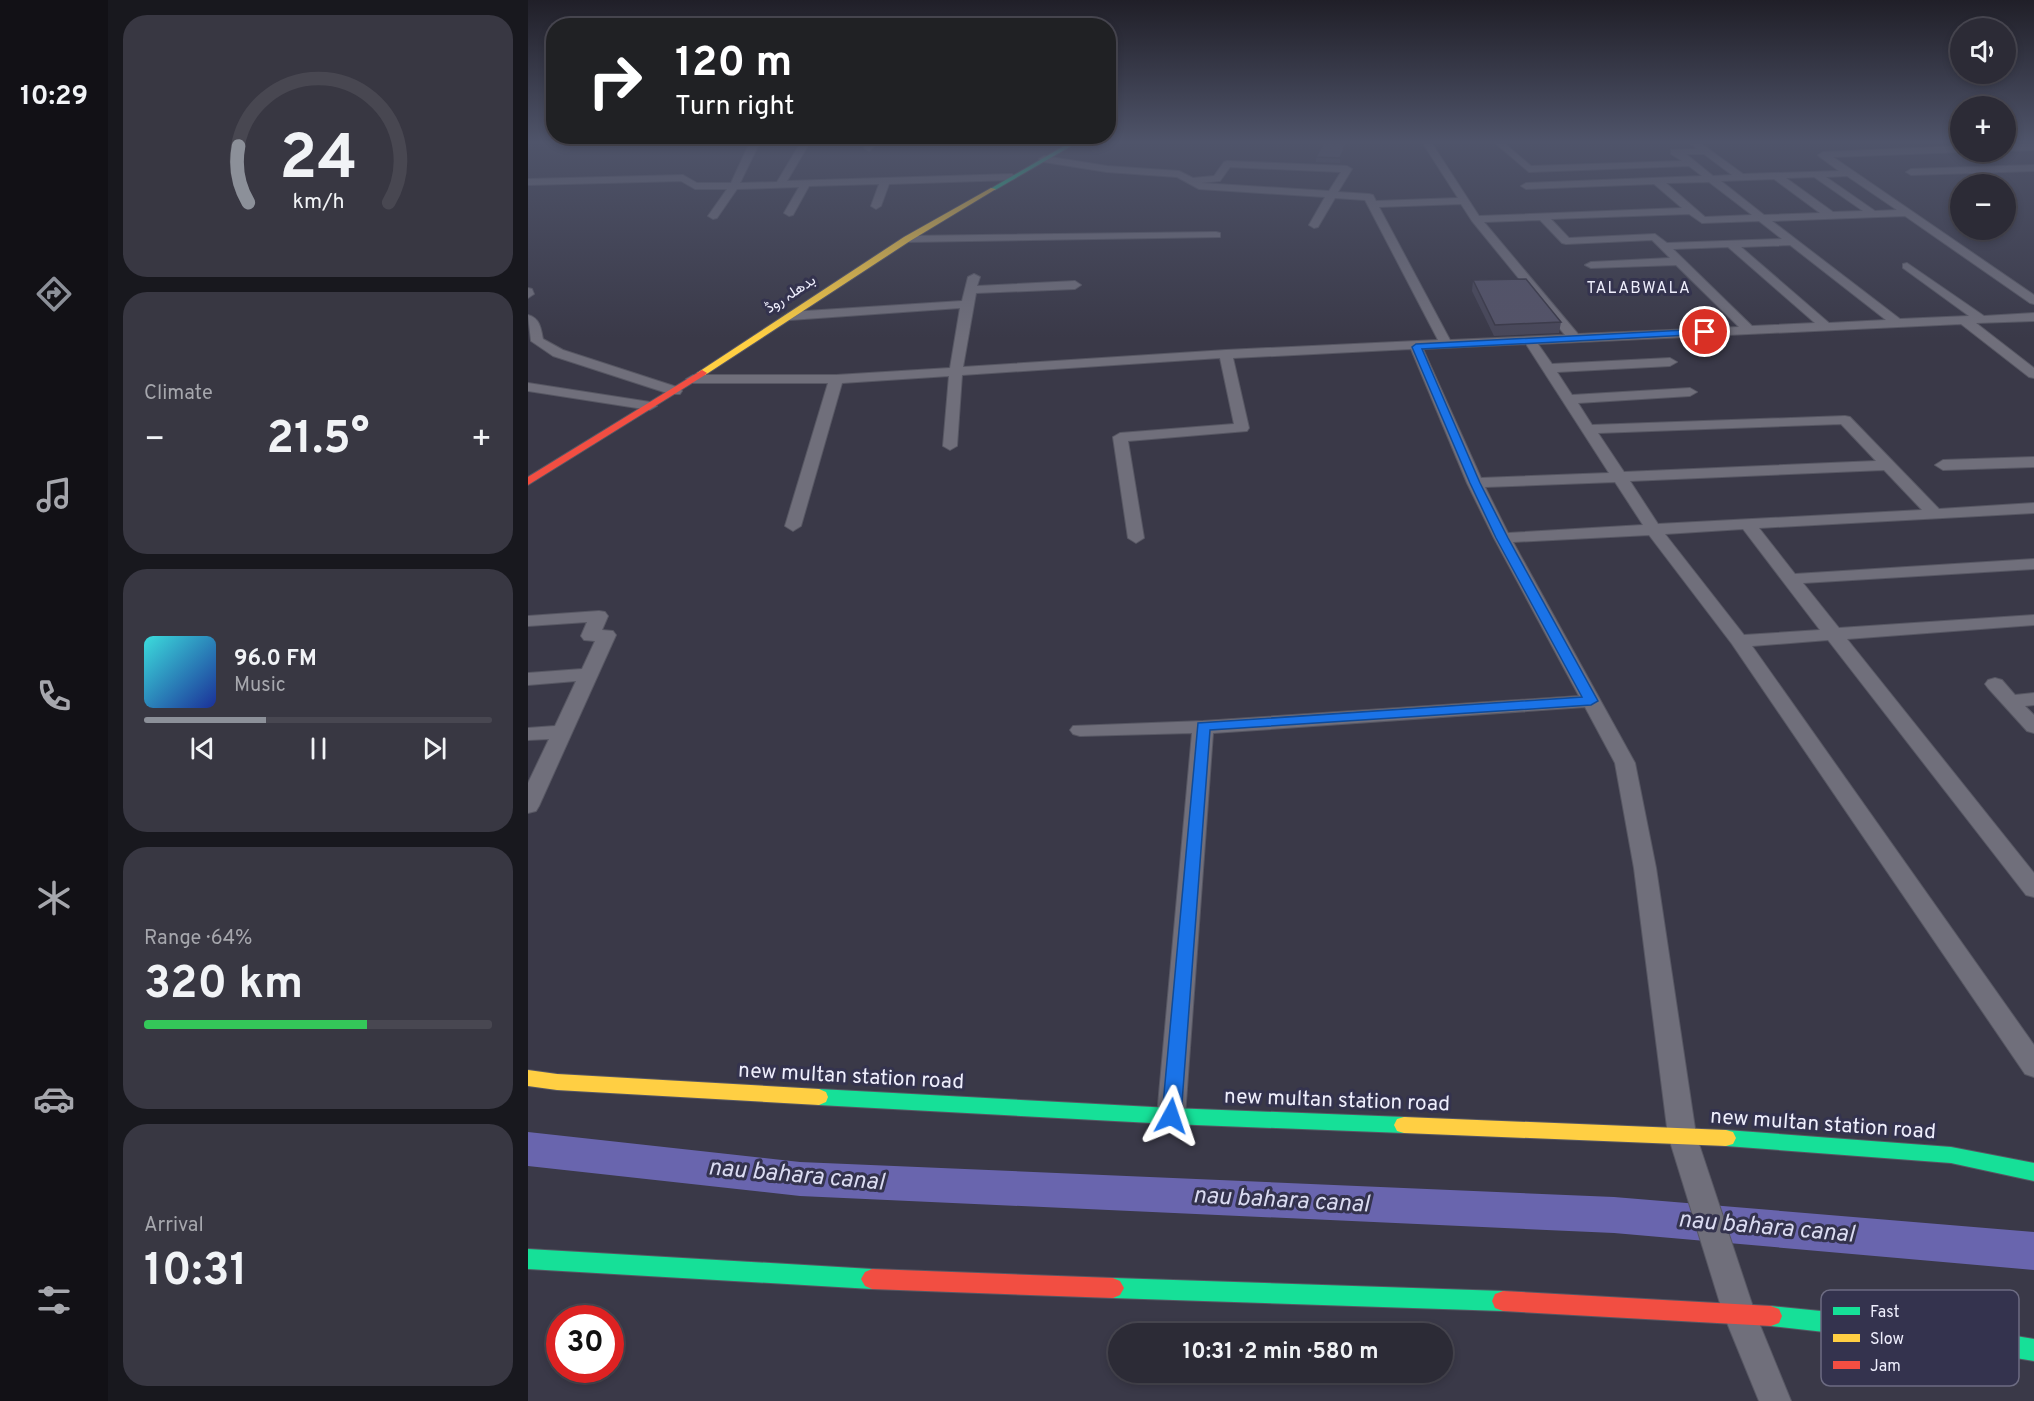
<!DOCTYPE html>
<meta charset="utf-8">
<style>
body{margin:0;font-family:Overpass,Vazirmatn,sans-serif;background:#383742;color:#f1f3f6;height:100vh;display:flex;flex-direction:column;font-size:22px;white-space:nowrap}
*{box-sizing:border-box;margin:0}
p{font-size:20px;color:#a6a7ad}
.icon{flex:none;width:33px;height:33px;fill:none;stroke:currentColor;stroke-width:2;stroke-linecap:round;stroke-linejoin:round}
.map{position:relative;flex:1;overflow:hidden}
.drawer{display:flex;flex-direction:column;gap:15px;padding:15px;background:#18181e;width:420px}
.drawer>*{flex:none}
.top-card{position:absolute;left:18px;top:18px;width:570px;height:126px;border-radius:24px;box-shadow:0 3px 9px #0003,0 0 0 2px #484751;background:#202124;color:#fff;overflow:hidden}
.fabs{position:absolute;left:1422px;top:18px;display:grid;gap:12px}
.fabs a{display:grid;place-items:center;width:66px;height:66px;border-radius:50%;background:#2c2b36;box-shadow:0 3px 9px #0003,0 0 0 2px #484751;font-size:30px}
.speed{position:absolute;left:18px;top:1305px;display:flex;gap:12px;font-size:30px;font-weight:700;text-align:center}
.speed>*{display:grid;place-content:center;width:78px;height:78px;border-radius:50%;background:#2c2b36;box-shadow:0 3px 9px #0003,0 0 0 2px #484751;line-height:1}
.speed .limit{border:9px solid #d22;background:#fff;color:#111}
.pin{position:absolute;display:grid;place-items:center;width:51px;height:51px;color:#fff;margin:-26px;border:3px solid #fff;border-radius:50%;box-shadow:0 2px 6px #0007}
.me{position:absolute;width:66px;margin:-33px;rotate:5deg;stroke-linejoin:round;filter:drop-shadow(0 0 4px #0008)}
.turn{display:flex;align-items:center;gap:21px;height:126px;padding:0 30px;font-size:27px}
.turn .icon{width:78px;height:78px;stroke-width:2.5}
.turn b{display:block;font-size:42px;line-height:51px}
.big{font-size:45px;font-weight:700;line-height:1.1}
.drawer .widget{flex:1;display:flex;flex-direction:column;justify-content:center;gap:9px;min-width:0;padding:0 21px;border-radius:24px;background:#383742}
.drawer .dial{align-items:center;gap:0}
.dial svg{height:156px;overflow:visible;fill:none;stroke:#484751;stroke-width:7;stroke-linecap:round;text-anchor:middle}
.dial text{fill:#f1f3f6;stroke:none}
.song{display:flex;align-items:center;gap:18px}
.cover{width:72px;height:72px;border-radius:9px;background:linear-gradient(135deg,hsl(180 70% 55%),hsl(230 70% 35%))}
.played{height:6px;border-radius:3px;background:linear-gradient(90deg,#8c9099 35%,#484751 35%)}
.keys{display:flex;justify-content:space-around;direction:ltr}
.heat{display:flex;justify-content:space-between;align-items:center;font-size:33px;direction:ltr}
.charge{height:9px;border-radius:4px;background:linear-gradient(90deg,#34c759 64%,#484751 0)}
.trip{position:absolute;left:580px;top:1323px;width:345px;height:60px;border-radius:30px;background:#2c2b36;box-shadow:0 3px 9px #0003,0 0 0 2px #484751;font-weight:700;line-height:60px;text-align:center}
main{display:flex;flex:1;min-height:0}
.dock{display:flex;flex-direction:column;width:108px;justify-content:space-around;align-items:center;background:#121116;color:#a6a7ad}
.dock .icon{width:42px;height:42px}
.dock .selected{color:#8c9099}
.dock b{font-size:27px;color:#f1f3f6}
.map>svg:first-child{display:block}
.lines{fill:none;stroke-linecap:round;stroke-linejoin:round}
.canal{fill:#6965ae;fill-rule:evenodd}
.street-casing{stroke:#575763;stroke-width:2}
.fast-casing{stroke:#575763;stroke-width:2}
.slow-casing{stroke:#575763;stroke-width:2}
.jam-casing{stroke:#575763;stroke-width:2}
.street{fill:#706f7b;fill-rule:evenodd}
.fast{fill:#16e098;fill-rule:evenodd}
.slow{fill:#ffcf43;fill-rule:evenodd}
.jam{fill:#f24e42;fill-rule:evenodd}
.wall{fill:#484759}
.shaded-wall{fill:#3b3a49}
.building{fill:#545368;stroke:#3b3a49;stroke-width:1.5}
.route{fill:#1a73e8;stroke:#114b97;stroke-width:1.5}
.labels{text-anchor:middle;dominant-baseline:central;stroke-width:6;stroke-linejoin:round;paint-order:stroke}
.far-street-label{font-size:15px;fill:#eeeefc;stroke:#34334e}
.far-neighbourhood-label{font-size:16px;letter-spacing:1.5px;fill:#eeeefc;stroke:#34334e}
.near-street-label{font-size:21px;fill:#eeeefc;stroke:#34334e}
.near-water-label{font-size:24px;font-style:italic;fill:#dadbf1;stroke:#34334e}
.key{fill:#34334e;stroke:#6c6b82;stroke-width:1.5}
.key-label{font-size:16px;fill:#eeeefc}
</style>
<main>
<nav class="dock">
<b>10:29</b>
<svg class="icon selected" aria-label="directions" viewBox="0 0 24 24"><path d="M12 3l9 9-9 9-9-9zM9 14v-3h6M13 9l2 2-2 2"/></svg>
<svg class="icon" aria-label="music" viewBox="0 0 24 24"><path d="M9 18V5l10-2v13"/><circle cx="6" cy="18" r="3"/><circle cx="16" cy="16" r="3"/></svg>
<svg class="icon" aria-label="phone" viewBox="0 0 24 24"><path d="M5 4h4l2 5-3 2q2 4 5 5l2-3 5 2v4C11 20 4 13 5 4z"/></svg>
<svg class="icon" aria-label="climate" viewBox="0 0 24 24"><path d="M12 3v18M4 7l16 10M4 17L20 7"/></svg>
<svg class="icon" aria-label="car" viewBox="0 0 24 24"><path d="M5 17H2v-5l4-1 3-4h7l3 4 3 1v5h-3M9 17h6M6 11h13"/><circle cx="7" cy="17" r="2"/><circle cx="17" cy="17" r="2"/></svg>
<svg class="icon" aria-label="filters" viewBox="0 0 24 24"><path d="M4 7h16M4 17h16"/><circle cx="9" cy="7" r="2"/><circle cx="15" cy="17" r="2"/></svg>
</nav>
<section class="drawer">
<div class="widget dial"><svg viewBox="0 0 100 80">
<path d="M14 69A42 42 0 1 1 86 69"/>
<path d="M14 69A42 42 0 0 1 9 40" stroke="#8c9099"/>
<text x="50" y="56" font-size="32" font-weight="700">24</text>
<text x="50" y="72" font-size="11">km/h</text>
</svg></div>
<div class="widget"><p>Climate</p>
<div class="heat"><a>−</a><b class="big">21.5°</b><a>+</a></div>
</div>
<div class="widget">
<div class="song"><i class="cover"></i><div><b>96.0 FM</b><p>Music</p></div></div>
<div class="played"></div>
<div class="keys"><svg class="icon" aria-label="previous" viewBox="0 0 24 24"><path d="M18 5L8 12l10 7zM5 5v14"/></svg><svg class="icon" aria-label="pause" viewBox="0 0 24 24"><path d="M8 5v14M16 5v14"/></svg><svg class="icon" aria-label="next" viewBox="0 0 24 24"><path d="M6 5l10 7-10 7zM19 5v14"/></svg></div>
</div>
<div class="widget"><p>Range · 64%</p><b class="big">320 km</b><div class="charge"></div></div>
<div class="widget"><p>Arrival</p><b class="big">10:31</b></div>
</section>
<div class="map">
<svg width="1506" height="1401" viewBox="0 0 1506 1401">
<rect width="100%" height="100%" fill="#3a3948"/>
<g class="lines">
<polygon class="canal" points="0,1132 272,1162 1086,1197 1506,1232 1506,1270 1086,1233 272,1196 0,1166"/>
<defs>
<g id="street">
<polygon points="222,142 232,142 212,183 249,182 273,142 282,142 259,181 484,174 489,177 484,180 361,184 353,206 348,209 343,206 351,184 281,186 265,215 261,216 256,213 271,187 209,189 189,218 185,219 180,216 199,189 167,189 153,181 0,185 0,179 155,175 169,183 203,183"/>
<polygon points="340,142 350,142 341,151 336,148"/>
<path d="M894,142h9l48,74 203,-8 -28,-24 -128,5 -5,-3 5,-3 176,-7 -13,-10 -160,6 -35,-30h9l28,24 151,-5 -11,-7v-4l26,-1 -7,-6 9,-1 44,32 96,-3 -19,-14 -2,-2 5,-3 137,-6v6l-127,5 201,138v9l-4,-1 -125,-87 -133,5 128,98 69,-3 -66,-48v-4l4,-1 77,53 50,-3v8l-58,2 58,45v10l-5,-1 -68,-53 -423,20 14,20 118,-6 7,4 -7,4 -113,6 15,23 118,-7 7,4 -7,4 -112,7 14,22 253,-9 5,1 89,92 95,-6v10l-275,15 36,46 239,-15v10l-231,14 36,45 195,-13v10l-187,14 187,234v24l-8,-2 -198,-255 -76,6 282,399v32l-9,-3 -293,-430 -83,-109 -136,7 122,221 21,105 40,267 59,178 36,88h-32l-36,-88 -55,-178 -34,-267 -19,-105 -30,-56 -372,26 -28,383 -4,8 -10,4 -10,-4 -4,-8 35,-383 -112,3 -7,-2 -3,-4 3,-4 130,-5 376,-25 -85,-158 -27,-55 -56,-134 -178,9 16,70 -2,3 -119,10 16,97 -8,5 -8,-5 -15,-101 7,-4 114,-9 -14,-66 -258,17 -5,71 -7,4 -7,-4 6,-70 -107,7 -41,143 -8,5 -8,-5 43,-143h-135l-7,-4 7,-4h143l114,-7 10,-60 -170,12 -6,-4 6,-4 172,-11 6,-24 6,-3 6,3 -3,9 98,-5 6,4 -6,4 -99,4 -13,74 263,-17 212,-10 -73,-140 -30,-2 -17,29 -4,1 -5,-3 16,-28 -126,-8 -22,-12 -70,-5 -63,-10 -5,-3 5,-3 63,10 72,5 14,7 21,-2 10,-14 3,-1 120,5 5,3 -14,23 31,2 4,1 3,6 82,-3zM1158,154h18l28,21 -19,1zM702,167l111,5 -12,19 -128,-8 19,-2zM1319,176l50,34 -22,1 -49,-34zM1286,177l49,34 -30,1 -47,-34zM1246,179l46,34 -56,2 -43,-34zM1181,182l43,33 -47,2 -39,-34zM933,204l11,17 93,114 -115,5 -71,-133zM1161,214l13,9 57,-2 23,18 -115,4 -12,-9 -86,4 -18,-19zM1012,220l22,23 4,1 86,-4 18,18 -79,4 -6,3 6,3 85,-3 63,62 -161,7 -94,-112zM1262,245l96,75 -57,3 -88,-76zM1200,247l87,76 -63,3 -79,-77zM998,344l83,129 -128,5 -58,-129zM1313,424l35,37 -252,11 -26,-39zM1356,470l38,40 -264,14 -28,-43zM1087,482l28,43 -135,8 -23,-46zM1215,529l77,101 -76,5 -79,-101z"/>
<polygon points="1506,144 1506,150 1478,151 1478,145"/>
<polygon points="1506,165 1506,171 1383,175 1378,172 1383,169"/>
<polygon points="688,232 692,233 692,237 379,242 374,239 379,236"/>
<polygon points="0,288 4,289 6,294 0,298"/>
<path d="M0,315c12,3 13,14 15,24l20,11 117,38 2,3 -2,3h-10l-117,-38 -22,-15z"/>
<polygon points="0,383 122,402 129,406 122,410 0,391"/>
<polygon points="1506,457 1506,467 1415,470 1407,465 1415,460"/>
<polygon points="71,611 77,612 80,616 74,630 85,631 88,635 11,806 8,811 0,813 0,783 21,739 0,740 0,728 27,726 48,681 0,685 0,673 54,669 67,641 56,640 53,636 59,622 0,626 0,616"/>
<polygon points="1467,678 1474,680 1487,695 1506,693 1506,705 1497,706 1506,715 1506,733 1499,731 1460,688 1457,684 1460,680"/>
</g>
<g id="fast">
<polygon points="543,142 550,142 467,190 462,189"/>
<polygon points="291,1089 643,1108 876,1117 883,1119 886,1125 883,1131 876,1133 643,1124 291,1105 284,1102 282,1097 284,1092"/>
<polygon points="1198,1130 1423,1147 1506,1163 1506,1181 1423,1163 1198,1146 1191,1144 1188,1138 1191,1132"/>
<polygon points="0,1249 344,1269 351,1272 355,1279 351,1286 344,1289 0,1269"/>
<polygon points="585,1278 975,1291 983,1294 986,1301 983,1308 975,1311 585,1298 578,1295 574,1288 578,1281"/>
<polygon points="1243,1306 1403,1322 1506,1339 1506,1361 1403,1344 1243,1326 1235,1323 1232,1316 1235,1309"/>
</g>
<g id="slow">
<polygon points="463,188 468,189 382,241 177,375 169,373 376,237"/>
<polygon points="0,1070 29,1074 291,1089 298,1092 300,1097 298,1102 291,1105 29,1090 0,1086"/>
<polygon points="876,1117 1198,1130 1205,1132 1208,1138 1205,1144 1198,1146 876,1133 869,1131 866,1125 869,1119"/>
</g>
<g id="jam">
<polygon points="174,370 179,373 177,375 0,485 0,477"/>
<polygon points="344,1269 585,1278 592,1281 596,1288 592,1295 585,1298 344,1289 337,1286 333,1279 337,1272"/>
<polygon points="975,1291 1243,1306 1251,1309 1254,1316 1251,1323 1243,1326 975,1311 967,1308 964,1301 967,1294"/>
</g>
</defs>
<use href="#street" class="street-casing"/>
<use href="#fast" class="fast-casing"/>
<use href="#slow" class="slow-casing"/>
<use href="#jam" class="jam-casing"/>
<use href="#street" class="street"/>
<use href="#fast" class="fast"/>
<use href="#slow" class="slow"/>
<use href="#jam" class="jam"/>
</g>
<g class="wall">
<polygon points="789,141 822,141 812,163 788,162 788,157 792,149"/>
<polygon points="945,280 1033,322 1031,333 966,336 944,291"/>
</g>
<polygon class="shaded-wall" points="819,141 822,141 812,163 812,158"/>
<g class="building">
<polygon points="792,141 819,141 812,158 788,157 794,146"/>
<polygon points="998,279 1033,322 967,325 945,280"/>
</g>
<linearGradient id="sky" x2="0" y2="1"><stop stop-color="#201f28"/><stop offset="0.42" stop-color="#4f546a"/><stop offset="1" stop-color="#4f546a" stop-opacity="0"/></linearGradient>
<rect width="1506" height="338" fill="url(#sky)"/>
<polygon class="route" points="1177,329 1180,330 1180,334 894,349 952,483 980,538 1070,701 1063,705 682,730 653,1116 650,1122 643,1124 637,1122 634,1116 670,723 1054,697 968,538 942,483 884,347 888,344"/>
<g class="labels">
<g class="far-street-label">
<text transform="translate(263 295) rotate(-33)">بدھلہ روڈ</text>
</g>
<g class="far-neighbourhood-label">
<text x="1111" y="289">TALABWALA</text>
</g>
<g class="near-street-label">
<text transform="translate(323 1077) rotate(3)">new multan station road</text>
<text transform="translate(809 1101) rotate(2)">new multan station road</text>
<text transform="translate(1295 1125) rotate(4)">new multan station road</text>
</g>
<g class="near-water-label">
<text transform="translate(268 1176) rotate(5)">nau bahara canal</text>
<text transform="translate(753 1201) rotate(3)">nau bahara canal</text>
<text transform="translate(1238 1228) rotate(5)">nau bahara canal</text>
</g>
</g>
<rect x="1293" y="1290" width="198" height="96" rx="9" class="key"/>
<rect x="1305" y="1307" width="27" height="8" fill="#16e098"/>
<rect x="1305" y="1334" width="27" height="8" fill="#ffcf43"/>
<rect x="1305" y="1361" width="27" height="8" fill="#f24e42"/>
<g class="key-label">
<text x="1342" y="1317">Fast</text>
<text x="1342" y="1344">Slow</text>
<text x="1342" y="1371">Jam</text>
</g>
</svg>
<div class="fabs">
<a><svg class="icon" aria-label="sound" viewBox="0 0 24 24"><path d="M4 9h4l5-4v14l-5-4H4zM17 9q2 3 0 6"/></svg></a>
<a>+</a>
<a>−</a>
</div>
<div class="speed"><div class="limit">30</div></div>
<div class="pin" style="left:1177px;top:332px;background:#d93025"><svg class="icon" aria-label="arrive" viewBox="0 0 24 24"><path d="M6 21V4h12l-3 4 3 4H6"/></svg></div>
<svg class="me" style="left:643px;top:1116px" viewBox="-20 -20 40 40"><path d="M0-17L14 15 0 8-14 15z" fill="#1a73e8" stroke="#fff" stroke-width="4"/></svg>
<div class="trip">10:31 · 2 min · 580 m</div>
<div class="top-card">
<div class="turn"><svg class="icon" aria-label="right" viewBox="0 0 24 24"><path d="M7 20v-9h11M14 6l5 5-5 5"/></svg><div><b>120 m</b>Turn right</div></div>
</div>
</div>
</main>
